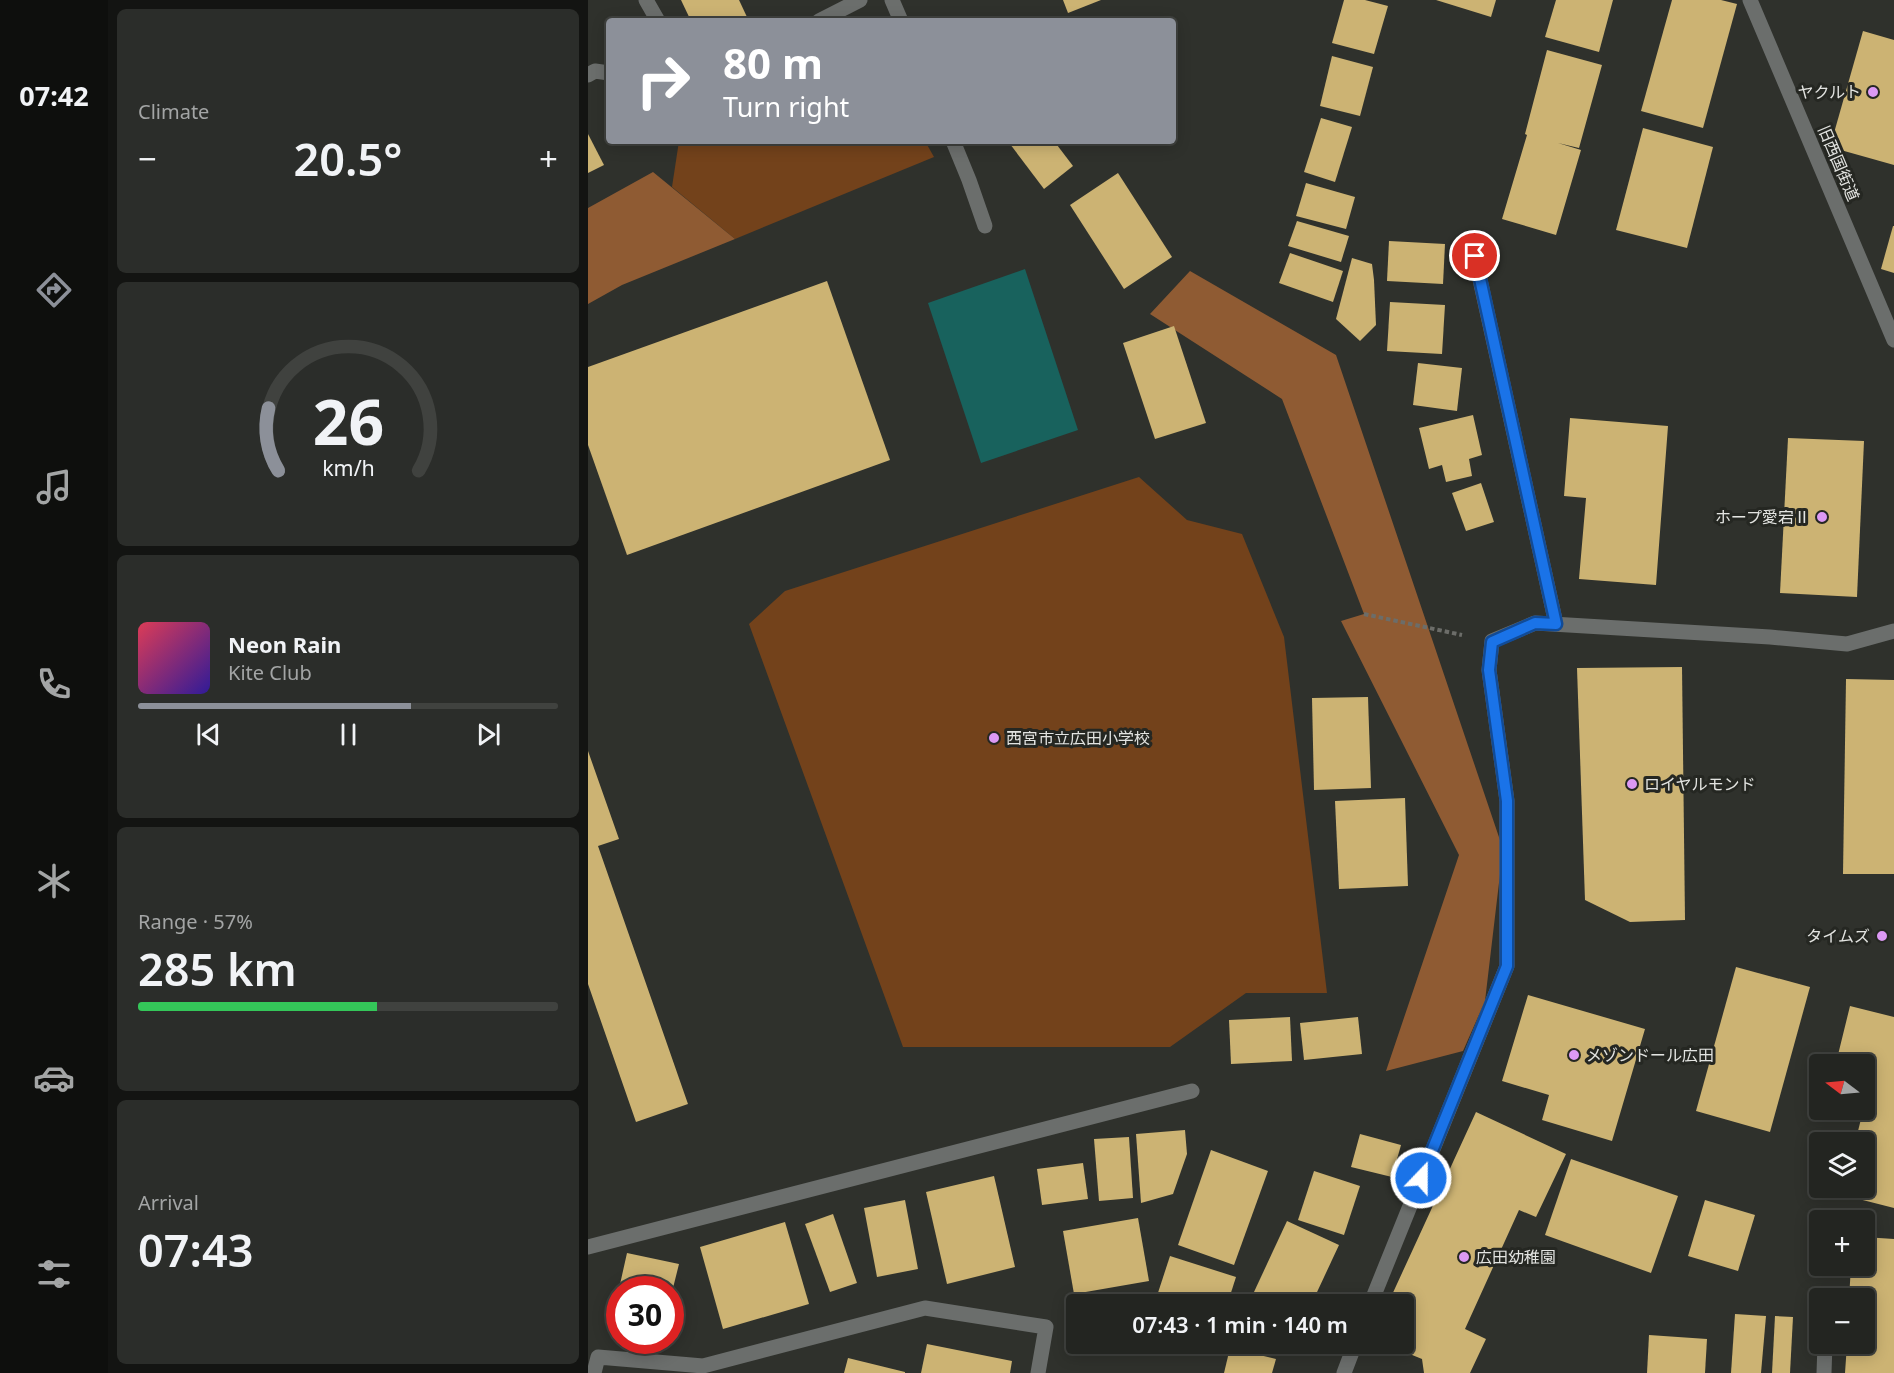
<!DOCTYPE html>
<meta charset="utf-8">
<style>
body{margin:0;font-family:"Noto Sans","Noto Sans JP",sans-serif;background:#2b2d2a;color:#f1f3f6;height:100vh;display:flex;flex-direction:column;font-size:22px;white-space:nowrap}
*{box-sizing:border-box;margin:0}
p{font-size:20px;color:#a3a5a5}
.icon{flex:none;width:33px;height:33px;fill:none;stroke:currentColor;stroke-width:2;stroke-linecap:round;stroke-linejoin:round}
.map{position:relative;flex:1;overflow:hidden}
.side{display:flex;flex-direction:column;gap:9px;padding:9px;background:#131412;width:480px}
.side>*{flex:none}
.banner{position:absolute;left:18px;top:18px;width:570px;height:126px;border-radius:6px;box-shadow:0 3px 15px #0003,0 0 0 2px #40423f;background:#8c9099;color:#fff;overflow:hidden}
.needle{width:39px;rotate:286deg}
.tools{position:absolute;left:1221px;top:1054px;display:grid;gap:12px}
.tools a{display:grid;place-items:center;width:66px;height:66px;border-radius:6px;background:#232521;box-shadow:0 3px 15px #0003,0 0 0 2px #40423f;font-size:30px}
.speed{position:absolute;left:18px;top:1276px;display:flex;gap:12px;font-size:30px;font-weight:700;text-align:center}
.speed>*{display:grid;place-content:center;width:78px;height:78px;border-radius:50%;background:#232521;box-shadow:0 3px 15px #0003,0 0 0 2px #40423f;line-height:1}
.speed .limit{border:9px solid #d22;background:#fff;color:#111}
.pin{position:absolute;display:grid;place-items:center;width:51px;height:51px;color:#fff;margin:-26px;border:3px solid #fff;border-radius:50%;box-shadow:0 2px 6px #0007}
.me{position:absolute;width:66px;margin:-33px;rotate:22deg;stroke-linejoin:round;filter:drop-shadow(0 0 4px #0008)}
.turn{display:flex;align-items:center;gap:21px;height:126px;padding:0 18px;font-size:27px}
.turn .icon{width:78px;height:78px;stroke-width:2.5}
.turn b{display:block;font-size:42px;line-height:51px}
.big{font-size:45px;font-weight:600;line-height:1.1}
.side .widget{flex:1;display:flex;flex-direction:column;justify-content:center;gap:9px;min-width:0;padding:0 21px;border-radius:9px;background:#2b2d2a}
.side .dial{align-items:center;gap:0}
.dial svg{height:156px;overflow:visible;fill:none;stroke:#40423f;stroke-width:7;stroke-linecap:round;text-anchor:middle}
.dial text{fill:#f1f3f6;stroke:none}
.song{display:flex;align-items:center;gap:18px}
.cover{width:72px;height:72px;border-radius:9px;background:linear-gradient(135deg,hsl(350 70% 55%),hsl(250 70% 35%))}
.played{height:6px;border-radius:3px;background:linear-gradient(90deg,#8c9099 65%,#40423f 65%)}
.keys{display:flex;justify-content:space-around;direction:ltr}
.heat{display:flex;justify-content:space-between;align-items:center;font-size:33px;direction:ltr}
.charge{height:9px;border-radius:4px;background:linear-gradient(90deg,#34c759 57%,#40423f 0)}
.trip{position:absolute;left:478px;top:1294px;width:348px;height:60px;border-radius:6px;background:#232521;box-shadow:0 3px 15px #0003,0 0 0 2px #40423f;font-weight:600;line-height:60px;text-align:center}
main{display:flex;flex:1;min-height:0}
.tab-bar{display:flex;flex-direction:column;width:108px;justify-content:space-around;align-items:center;background:#0e0f0d;color:#a3a5a5}
.tab-bar .icon{width:42px;height:42px}
.tab-bar .active{color:#8c9099}
.tab-bar b{font-size:27px;color:#f1f3f6}
.map>svg:first-child{display:block}
.green{fill:#73421b}
.forest{fill:#8f5b33}
.water{fill:#18625d}
.building{fill:#ccb373}
.lines{fill:none;stroke-linecap:round;stroke-linejoin:round}
.path{stroke:#6c6d69;stroke-width:4;stroke-dasharray:4.5 3;stroke-linecap:butt}
.minor{stroke:#6b6e6c;stroke-width:15}
.route-casing{stroke:#114b97;stroke-width:15}
.route{stroke:#1a73e8;stroke-width:10}
.poi-dot{fill:#dc99f4;stroke:#252722;stroke-width:2}
.labels{text-anchor:middle;dominant-baseline:central;stroke-width:6;stroke-linejoin:round;paint-order:stroke}
.poi-label{font-size:16px;fill:#e3e4e1;stroke:#252722;text-anchor:start}
.street-label{font-size:16px;fill:#e3e4e1;stroke:#252722}
</style>
<main>
<nav class="tab-bar">
<b>07:42</b>
<svg class="icon active" aria-label="directions" viewBox="0 0 24 24"><path d="M12 3l9 9-9 9-9-9zM9 14v-3h6M13 9l2 2-2 2"/></svg>
<svg class="icon" aria-label="music" viewBox="0 0 24 24"><path d="M9 18V5l10-2v13"/><circle cx="6" cy="18" r="3"/><circle cx="16" cy="16" r="3"/></svg>
<svg class="icon" aria-label="phone" viewBox="0 0 24 24"><path d="M5 4h4l2 5-3 2q2 4 5 5l2-3 5 2v4C11 20 4 13 5 4z"/></svg>
<svg class="icon" aria-label="climate" viewBox="0 0 24 24"><path d="M12 3v18M4 7l16 10M4 17L20 7"/></svg>
<svg class="icon" aria-label="car" viewBox="0 0 24 24"><path d="M5 17H2v-5l4-1 3-4h7l3 4 3 1v5h-3M9 17h6M6 11h13"/><circle cx="7" cy="17" r="2"/><circle cx="17" cy="17" r="2"/></svg>
<svg class="icon" aria-label="filters" viewBox="0 0 24 24"><path d="M4 7h16M4 17h16"/><circle cx="9" cy="7" r="2"/><circle cx="15" cy="17" r="2"/></svg>
</nav>
<section class="side">
<div class="widget"><p>Climate</p>
<div class="heat"><a>−</a><b class="big">20.5°</b><a>+</a></div>
</div>
<div class="widget dial"><svg viewBox="0 0 100 80">
<path d="M14 69A42 42 0 1 1 86 69"/>
<path d="M14 69A42 42 0 0 1 9 37" stroke="#8c9099"/>
<text x="50" y="56" font-size="32" font-weight="700">26</text>
<text x="50" y="72" font-size="11">km/h</text>
</svg></div>
<div class="widget">
<div class="song"><i class="cover"></i><div><b>Neon Rain</b><p>Kite Club</p></div></div>
<div class="played"></div>
<div class="keys"><svg class="icon" aria-label="previous" viewBox="0 0 24 24"><path d="M18 5L8 12l10 7zM5 5v14"/></svg><svg class="icon" aria-label="pause" viewBox="0 0 24 24"><path d="M8 5v14M16 5v14"/></svg><svg class="icon" aria-label="next" viewBox="0 0 24 24"><path d="M6 5l10 7-10 7zM19 5v14"/></svg></div>
</div>
<div class="widget"><p>Range · 57%</p><b class="big">285 km</b><div class="charge"></div></div>
<div class="widget"><p>Arrival</p><b class="big">07:43</b></div>
</section>
<div class="map">
<svg width="1306" height="1373" viewBox="0 0 1306 1373">
<rect width="100%" height="100%" fill="#2f312c"/>
<g class="green">
<polygon points="91,141 337,141 346,157 147,239 84,187"/>
<polygon points="551,477 599,520 654,534 696,637 739,993 658,993 582,1047 315,1047 161,624 197,591"/>
</g>
<g class="forest">
<polygon points="65,172 147,239 34,285 0,304 0,208"/>
<polygon points="602,271 748,355 915,849 897,1001 875,1051 798,1071 871,855 753,621 776,614 694,399 562,314"/>
</g>
<polygon class="water" points="437,269 490,430 393,463 340,303"/>
<g class="building">
<polygon points="93,0 151,0 159,17 151,21 103,21"/>
<polygon points="475,0 513,0 480,13"/>
<polygon points="756,0 777,0 800,6 786,54 744,43"/>
<polygon points="848,0 908,0 903,17"/>
<polygon points="968,0 1025,0 1011,52 957,37"/>
<polygon points="1084,0 1133,0 1149,4 1115,128 1053,111"/>
<polygon points="1275,31 1306,40 1306,165 1242,147"/>
<polygon points="959,50 1014,65 991,148 970,143 993,150 968,235 914,219 939,135 937,134"/>
<polygon points="744,56 785,67 772,116 732,106"/>
<polygon points="733,118 764,127 747,182 716,172"/>
<polygon points="1055,128 1125,147 1099,248 1028,230"/>
<polygon points="0,134 16,165 0,173"/>
<polygon points="425,141 466,141 485,166 456,189 422,144"/>
<polygon points="530,173 584,257 536,289 482,205"/>
<polygon points="718,183 767,197 758,229 708,216"/>
<polygon points="709,221 761,236 753,262 700,246"/>
<polygon points="1305,226 1306,226 1306,273 1293,269"/>
<polygon points="801,241 857,244 855,284 799,281"/>
<polygon points="702,253 755,271 745,302 691,283"/>
<polygon points="764,258 784,264 786,280 788,325 772,341 748,319"/>
<polygon points="239,281 302,460 39,555 0,445 0,367"/>
<polygon points="802,302 857,305 854,354 799,351"/>
<polygon points="586,326 618,423 567,439 535,343"/>
<polygon points="830,363 874,368 869,411 825,405"/>
<polygon points="885,415 894,455 881,459 884,476 858,482 854,465 841,469 831,428"/>
<polygon points="982,418 1080,426 1068,585 991,579 998,498 976,496"/>
<polygon points="1200,438 1276,441 1269,597 1192,593"/>
<polygon points="893,483 906,522 878,531 864,493"/>
<polygon points="1094,667 1097,920 1042,922 997,900 989,668"/>
<polygon points="1258,679 1306,680 1306,874 1255,874"/>
<polygon points="780,697 783,788 726,790 724,698"/>
<polygon points="0,751 31,839 10,846 100,1104 48,1122 0,984"/>
<polygon points="817,798 820,886 751,889 747,801"/>
<polygon points="1148,967 1222,987 1182,1132 1108,1111"/>
<polygon points="940,995 1057,1029 1024,1141 954,1120 961,1095 914,1081"/>
<polygon points="1262,1006 1306,1017 1306,1208 1255,1195 1257,1188 1276,1188 1276,1143 1267,1143 1285,1071 1276,1069 1276,1065 1258,1065 1248,1063"/>
<polygon points="702,1017 704,1061 643,1064 641,1020"/>
<polygon points="770,1017 774,1054 716,1060 712,1023"/>
<polygon points="888,1112 978,1154 948,1217 931,1210 877,1329 898,1339 882,1373 836,1373 834,1359 797,1344 816,1344 816,1305 806,1305 803,1297"/>
<polygon points="597,1130 599,1154 585,1194 553,1203 548,1134"/>
<polygon points="772,1134 813,1145 804,1177 763,1167"/>
<polygon points="541,1137 545,1198 511,1201 506,1139"/>
<polygon points="623,1150 680,1171 646,1265 590,1245"/>
<polygon points="983,1159 1090,1196 1063,1273 957,1235"/>
<polygon points="495,1163 500,1199 454,1205 449,1169"/>
<polygon points="726,1171 772,1186 756,1235 710,1220"/>
<polygon points="406,1176 427,1267 359,1284 338,1192"/>
<polygon points="317,1200 330,1269 289,1277 276,1208"/>
<polygon points="1117,1200 1167,1215 1150,1271 1100,1256"/>
<polygon points="245,1214 269,1283 242,1292 217,1224"/>
<polygon points="550,1218 561,1281 486,1294 475,1231"/>
<polygon points="699,1221 751,1245 723,1305 694,1305 666,1292"/>
<polygon points="197,1222 221,1304 135,1329 112,1247"/>
<polygon points="1276,1237 1306,1239 1306,1373 1257,1373 1259,1344 1276,1344 1276,1299 1261,1299 1263,1266 1276,1266"/>
<polygon points="39,1253 91,1264 83,1296 82,1290 32,1290 32,1331 22,1329"/>
<polygon points="582,1256 648,1277 640,1302 608,1305 566,1305"/>
<polygon points="1147,1314 1178,1316 1173,1373 1143,1373"/>
<polygon points="1187,1316 1205,1317 1202,1373 1184,1373"/>
<polygon points="1061,1335 1119,1339 1117,1373 1059,1373"/>
<polygon points="339,1344 424,1361 422,1373 333,1373"/>
<polygon points="642,1348 688,1359 684,1373 636,1373"/>
<polygon points="260,1358 317,1372 317,1373 256,1373"/>
</g>
<g class="lines">
<polyline class="path" points="776,614 874,635"/>
<g class="minor">
<polyline points="58,0 70,21"/>
<polyline points="304,0 313,21"/>
<polyline points="1162,0 1306,340"/>
<polyline points="231,21 272,0"/>
<polyline points="0,75 7,71 21,73"/>
<polyline points="365,141 381,180 397,226"/>
<polyline points="887,257 968,624"/>
<polyline points="0,1247 604,1091"/>
<polyline points="782,1305 919,966 919,801 901,670 904,641 947,623 1182,637 1259,644 1306,631"/>
<polyline points="6,1373 10,1357 115,1366 337,1308 458,1327 450,1373"/>
<polyline points="756,1373 767,1344"/>
<polyline points="1236,1373 1237,1344"/>
</g>
</g>
<g class="lines">
<defs>
<polyline id="route" points="833,1178 919,966 919,801 901,670 904,642 947,623 968,624 887,256"/>
</defs>
<use href="#route" class="route-casing"/>
<use href="#route" class="route"/>
</g>
<g class="poi-dot">
<circle cx="1285" cy="92" r="6"/>
<circle cx="1234" cy="517" r="6"/>
<circle cx="406" cy="738" r="6"/>
<circle cx="1044" cy="784" r="6"/>
<circle cx="1294" cy="936" r="6"/>
<circle cx="986" cy="1055" r="6"/>
<circle cx="876" cy="1257" r="6"/>
</g>
<g class="labels">
<g class="poi-label">
<text x="1273" y="92" text-anchor="end">ヤクルト</text>
<text x="1222" y="517" text-anchor="end">ホープ愛宕Ⅱ</text>
<text x="418" y="738">西宮市立広田小学校</text>
<text x="1056" y="784">ロイヤルモンド</text>
<text x="1282" y="936" text-anchor="end">タイムズ</text>
<text x="998" y="1055">メゾンドール広田</text>
<text x="888" y="1257">広田幼稚園</text>
</g>
<g class="street-label">
<text transform="translate(1251 163) rotate(67)">旧西国街道</text>
</g>
</g>
</svg>
<div class="tools">
<a><svg class="needle" viewBox="-14 -14 28 28"><path d="M0-13l5 13h-10z" fill="#e53935"/><path d="M0 13l5-13h-10z" fill="#a3a5a5"/></svg></a>
<a><svg class="icon" aria-label="layers" viewBox="0 0 24 24"><path d="M12 4l9 5-9 5-9-5zM3 14l9 5 9-5"/></svg></a>
<a>+</a>
<a>−</a>
</div>
<div class="speed"><div class="limit">30</div></div>
<div class="pin" style="left:887px;top:256px;background:#d93025"><svg class="icon" aria-label="arrive" viewBox="0 0 24 24"><path d="M6 21V4h12l-3 4 3 4H6"/></svg></div>
<svg class="me" style="left:833px;top:1178px" viewBox="-20 -20 40 40"><circle r="17" fill="#1a73e8" stroke="#fff" stroke-width="3"/><path d="M0-11L8 9 0 5-8 9z" fill="#fff"/></svg>
<div class="trip">07:43 · 1 min · 140 m</div>
<div class="banner">
<div class="turn"><svg class="icon" aria-label="right" viewBox="0 0 24 24"><path d="M7 20v-9h11M14 6l5 5-5 5"/></svg><div><b>80 m</b>Turn right</div></div>
</div>
</div>
</main>
